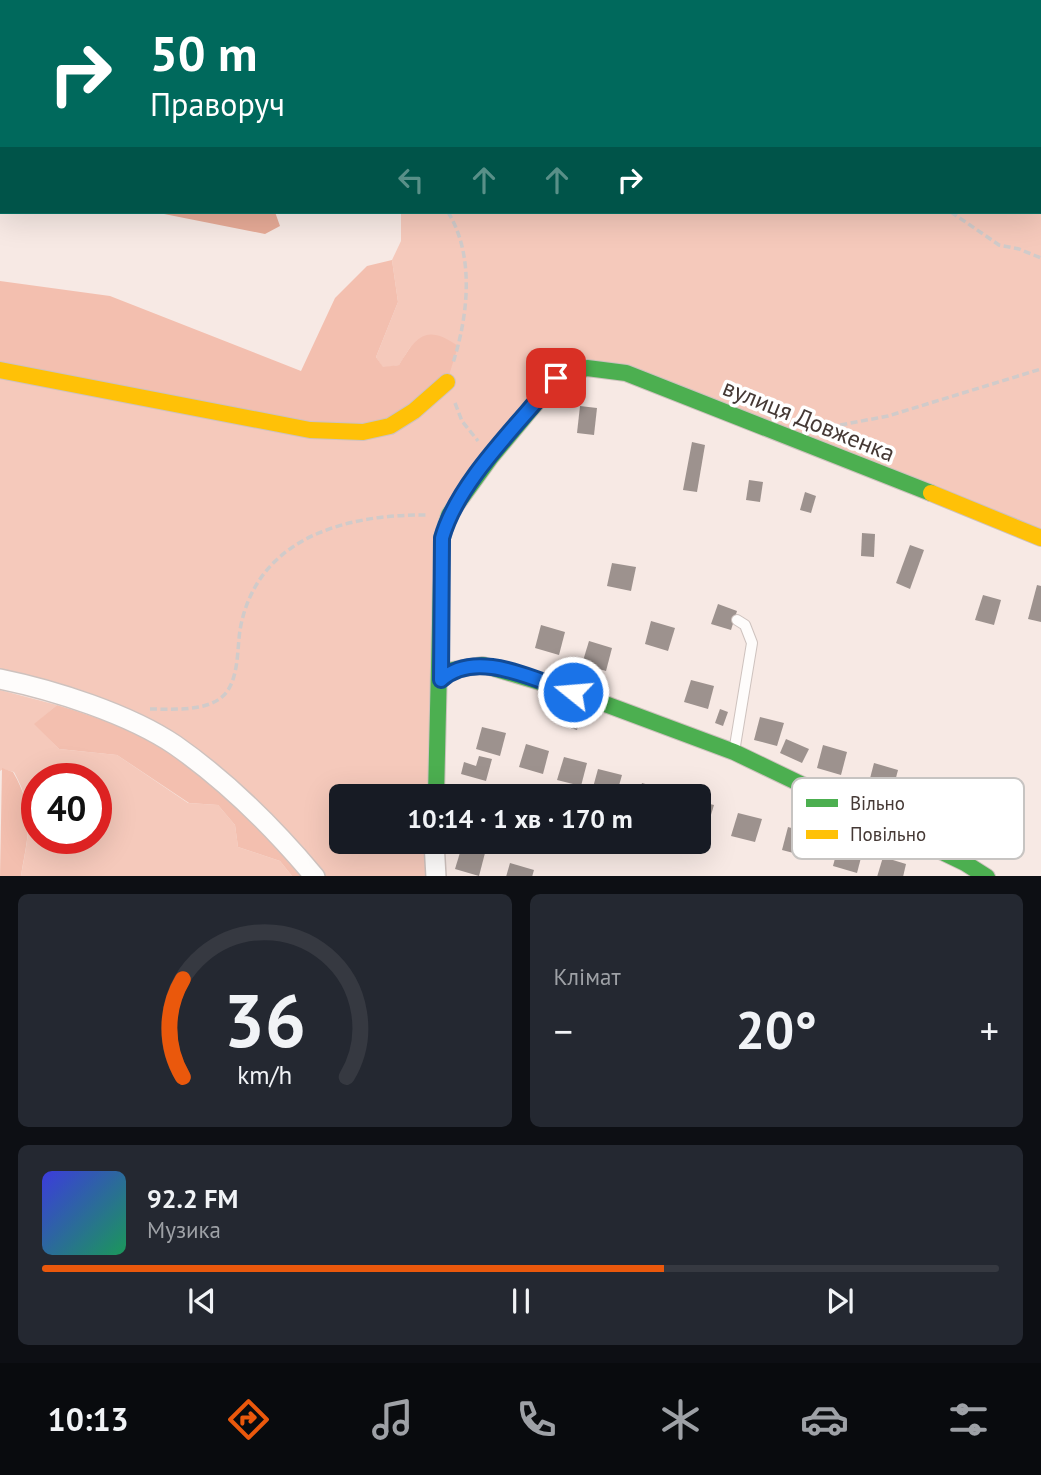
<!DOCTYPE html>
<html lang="uk">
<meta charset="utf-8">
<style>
body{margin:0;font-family:"PT Sans",sans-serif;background:#242831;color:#f1f3f6;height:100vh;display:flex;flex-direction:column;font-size:26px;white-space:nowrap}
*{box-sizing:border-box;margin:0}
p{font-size:23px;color:#9ea1a6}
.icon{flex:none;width:38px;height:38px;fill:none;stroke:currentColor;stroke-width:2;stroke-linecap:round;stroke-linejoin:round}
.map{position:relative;height:876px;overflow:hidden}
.panel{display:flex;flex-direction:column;gap:18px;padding:18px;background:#0d0f14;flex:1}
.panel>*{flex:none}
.hud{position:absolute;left:0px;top:0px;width:1041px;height:214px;box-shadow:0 7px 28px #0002;background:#00695c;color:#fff;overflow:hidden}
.speed{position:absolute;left:21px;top:763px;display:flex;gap:14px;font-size:35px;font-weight:700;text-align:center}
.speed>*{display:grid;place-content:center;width:91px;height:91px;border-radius:50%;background:#171b24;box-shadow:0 7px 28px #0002;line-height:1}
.speed .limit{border:10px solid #d22;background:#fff;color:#111}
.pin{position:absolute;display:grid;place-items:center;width:60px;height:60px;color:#fff;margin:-30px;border-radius:14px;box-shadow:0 4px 10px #0006}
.me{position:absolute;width:77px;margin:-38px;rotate:287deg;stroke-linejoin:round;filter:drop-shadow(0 0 5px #0008)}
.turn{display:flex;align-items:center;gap:24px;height:147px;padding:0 35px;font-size:32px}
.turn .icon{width:91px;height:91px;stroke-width:2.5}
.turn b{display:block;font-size:49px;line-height:60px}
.lanes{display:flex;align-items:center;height:66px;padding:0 35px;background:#0003;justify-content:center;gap:35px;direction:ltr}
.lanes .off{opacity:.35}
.big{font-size:52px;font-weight:700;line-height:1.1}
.panel .tile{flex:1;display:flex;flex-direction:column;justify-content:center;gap:10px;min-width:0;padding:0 24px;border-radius:10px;background:#242831}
.panel .dial{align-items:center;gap:0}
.dial svg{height:182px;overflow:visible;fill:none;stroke:#363941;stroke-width:7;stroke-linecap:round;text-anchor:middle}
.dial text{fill:#f1f3f6;stroke:none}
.song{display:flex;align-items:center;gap:21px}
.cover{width:84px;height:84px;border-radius:10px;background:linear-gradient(135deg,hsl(240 70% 55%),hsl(150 70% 35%))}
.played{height:7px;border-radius:4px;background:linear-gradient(90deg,#ea580c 65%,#363941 65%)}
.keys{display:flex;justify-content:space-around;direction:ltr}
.heat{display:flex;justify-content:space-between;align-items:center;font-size:38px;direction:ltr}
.panel .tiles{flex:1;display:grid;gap:18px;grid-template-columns:1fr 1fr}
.tile:last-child{grid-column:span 2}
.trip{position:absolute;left:329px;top:784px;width:382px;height:70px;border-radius:10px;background:#171b24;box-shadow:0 7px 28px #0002;font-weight:700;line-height:70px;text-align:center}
.tab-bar{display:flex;height:112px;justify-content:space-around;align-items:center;background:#090b0e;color:#9ea1a6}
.tab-bar .icon{width:49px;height:49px}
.tab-bar .current{color:#ea580c}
.tab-bar b{font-size:32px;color:#f1f3f6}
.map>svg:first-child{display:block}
.green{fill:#f5c9bb;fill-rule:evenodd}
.forest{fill:#f3bfaf}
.water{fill:#e7ab97}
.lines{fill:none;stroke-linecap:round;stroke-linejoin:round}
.river{stroke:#e7ab97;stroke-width:33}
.building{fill:#9d928e}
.lane-casing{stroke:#cec2be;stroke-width:12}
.street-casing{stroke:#cec2be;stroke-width:22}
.fast-casing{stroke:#cec2be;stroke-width:18}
.slow-casing{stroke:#cec2be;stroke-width:18}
.path{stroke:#d0cbca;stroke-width:3.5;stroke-dasharray:7 3.5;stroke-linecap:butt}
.lane{stroke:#fefcfb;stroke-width:10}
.street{stroke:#fefcfb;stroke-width:19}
.fast{stroke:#4caf50;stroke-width:16}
.slow{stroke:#ffc107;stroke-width:16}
.route-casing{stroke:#114b97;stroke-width:18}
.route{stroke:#1a73e8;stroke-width:12}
.labels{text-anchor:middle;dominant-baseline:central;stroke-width:7;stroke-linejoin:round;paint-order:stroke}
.street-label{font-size:24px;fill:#453935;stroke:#fff}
.key{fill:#fff;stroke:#c7c4c2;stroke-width:2}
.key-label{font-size:19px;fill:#453935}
</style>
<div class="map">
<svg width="1041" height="877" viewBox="0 0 1041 877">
<rect width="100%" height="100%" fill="#f7e9e4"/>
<g class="green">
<polygon points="305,0 1041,0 1041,538 626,373 557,378 449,515 436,796 341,796 341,842 434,842 436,876 315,876 174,745 0,679 0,370 363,432 411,346 399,365 383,368 376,357 398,302 392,260 401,241 401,212 1040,212 1040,2"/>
<path d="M0,690l57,15 -22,19 24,25 58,6 71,48 30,2 17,20 3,22 42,14 12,15h-271c7,-42 15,-64 -7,-104l-11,-3 -3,2zM37,779h59v59h-59z"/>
</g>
<g class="forest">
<path d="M392,260l6,42 -22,55 7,10 16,-2c18,-30 28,-41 59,-19l-11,36 -84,50 -363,-62v-89l110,15 191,75 34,-73 32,-32z"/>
<path d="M57,705c32,10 86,27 114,46 48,34 94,80 131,125h-10l-12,-15 -42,-14 -3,-22 -17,-20 -29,-2 -72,-48 -58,-6 -25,-25z"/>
<path d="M2,768l11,4c23,40 15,62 8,104h-21z"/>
</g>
<g class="water">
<polygon points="0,0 262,0 262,2 2,2 0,203"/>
<polygon points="154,212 275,212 280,226 265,234"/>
</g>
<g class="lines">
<g class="river">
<polyline points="834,0 837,2"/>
<polyline points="1040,135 1041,136"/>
</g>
</g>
<g class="building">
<polygon points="580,406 597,408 594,435 577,433"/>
<polygon points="692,442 705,445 697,492 683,490"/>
<polygon points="749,480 763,482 760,502 746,500"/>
<polygon points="805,492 816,496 811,513 800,510"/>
<polygon points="862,533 875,534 874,557 861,556"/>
<polygon points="910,545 924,550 910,589 896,583"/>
<polygon points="612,563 636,567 631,591 607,586"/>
<polygon points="1037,585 1041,586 1041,622 1028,619"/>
<polygon points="983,595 1001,600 994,625 975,620"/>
<polygon points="718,604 737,611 731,630 711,624"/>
<polygon points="651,621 675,628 668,651 645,644"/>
<polygon points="541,625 565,632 559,655 535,648"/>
<polygon points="589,641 612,648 606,671 582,664"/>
<polygon points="691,680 714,686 708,709 684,702"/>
<polygon points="569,705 583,708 577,730 564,726"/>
<polygon points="720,709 728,712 723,726 715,723"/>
<polygon points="760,717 784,723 777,746 754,740"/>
<polygon points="482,727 506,733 500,756 476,749"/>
<polygon points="786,739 809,749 802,763 780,753"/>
<polygon points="526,744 549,751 543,774 519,767"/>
<polygon points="823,745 847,752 841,775 817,768"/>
<polygon points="479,756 492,759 486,781 461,774 464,762 476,766"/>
<polygon points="564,757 587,763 581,786 557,780"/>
<polygon points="874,763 898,770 892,793 868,786"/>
<polygon points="598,769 622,775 616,796 592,791"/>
<polygon points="922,778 946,785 940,808 916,801"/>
<polygon points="642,783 666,790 664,796 638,796"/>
<polygon points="698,801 714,805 707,828 698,826"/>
<polygon points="738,813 762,819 755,842 731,836"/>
<polygon points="788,827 812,834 805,856 782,850"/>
<polygon points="839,843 863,850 857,873 833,866"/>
<polygon points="462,846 485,853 479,876 455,869"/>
<polygon points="883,857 906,864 903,877 877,877"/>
<polygon points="510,863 534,870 532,877 506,877"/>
</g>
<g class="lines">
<defs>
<polyline id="lane" points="734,752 752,643 745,625 737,620"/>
<g id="street">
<path d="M0,679c54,11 129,35 175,66 53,37 99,83 140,132"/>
<polyline points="434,842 436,877"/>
</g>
<g id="fast">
<polyline points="441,680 453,670 483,665 573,692 734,752 965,863 987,877"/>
<polyline points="436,796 442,538 449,515 491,457 557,378 587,368 626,373 931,493"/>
</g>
<g id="slow">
<polyline points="0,370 310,430 363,432 390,426 414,411 447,382"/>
<polyline points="931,493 1041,538"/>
</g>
</defs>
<use href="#lane" class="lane-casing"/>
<use href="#street" class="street-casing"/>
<use href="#fast" class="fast-casing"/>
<use href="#slow" class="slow-casing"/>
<g class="path">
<polyline points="364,0 364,2"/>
<polyline points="503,0 510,2"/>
<path d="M448,212c27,44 20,104 5,151"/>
<polyline points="951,212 999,245 1019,249 1041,258"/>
<polyline points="455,403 462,421 478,441"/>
<polyline points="830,427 888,416 1041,369"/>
<path d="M150,709c22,0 56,3 73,-13 16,-15 14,-46 17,-66 16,-92 105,-116 187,-115"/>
</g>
<use href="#lane" class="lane"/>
<use href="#street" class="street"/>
<use href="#fast" class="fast"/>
<use href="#slow" class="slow"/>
</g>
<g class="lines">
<defs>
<path id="route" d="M556,378c-37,46 -98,103 -114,160l-1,142c35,-32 93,0 132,12"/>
</defs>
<use href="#route" class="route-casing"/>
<use href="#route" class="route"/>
</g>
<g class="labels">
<g class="street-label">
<text transform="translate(809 420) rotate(22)">вулиця Довженка</text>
</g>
</g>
<rect x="792" y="778" width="232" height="81" rx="10" class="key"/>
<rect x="806" y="799" width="32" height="8" fill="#4caf50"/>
<rect x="806" y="830" width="32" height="9" fill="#ffc107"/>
<g class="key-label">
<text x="850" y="810">Вільно</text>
<text x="850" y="841">Повільно</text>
</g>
</svg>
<div class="speed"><div class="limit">40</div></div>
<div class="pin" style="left:556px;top:378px;background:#d93025"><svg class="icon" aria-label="arrive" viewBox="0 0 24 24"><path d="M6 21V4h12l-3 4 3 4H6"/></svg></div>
<svg class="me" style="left:573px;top:692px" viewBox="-20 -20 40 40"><circle r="17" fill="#1a73e8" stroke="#fff" stroke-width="3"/><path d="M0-11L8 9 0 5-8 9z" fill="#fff"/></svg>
<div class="trip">10:14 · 1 хв · 170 m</div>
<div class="hud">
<div class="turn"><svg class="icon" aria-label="right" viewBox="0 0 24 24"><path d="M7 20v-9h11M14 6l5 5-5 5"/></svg><div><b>50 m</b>Праворуч</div></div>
<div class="lanes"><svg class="icon off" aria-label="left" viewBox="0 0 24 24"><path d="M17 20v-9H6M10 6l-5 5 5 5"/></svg><svg class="icon off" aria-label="ahead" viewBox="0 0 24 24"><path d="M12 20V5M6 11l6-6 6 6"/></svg><svg class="icon off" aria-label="ahead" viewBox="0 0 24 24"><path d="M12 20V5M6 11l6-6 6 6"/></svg><svg class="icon" aria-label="right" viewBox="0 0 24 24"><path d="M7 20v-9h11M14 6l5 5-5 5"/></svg></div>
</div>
</div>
<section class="panel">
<div class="tiles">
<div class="tile dial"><svg viewBox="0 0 100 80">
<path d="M14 69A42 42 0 1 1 86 69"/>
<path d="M14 69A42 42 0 0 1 14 26" stroke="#ea580c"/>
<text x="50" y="56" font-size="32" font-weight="700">36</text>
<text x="50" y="72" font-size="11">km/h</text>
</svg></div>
<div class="tile"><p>Клімат</p>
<div class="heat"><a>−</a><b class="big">20°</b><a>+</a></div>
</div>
<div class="tile">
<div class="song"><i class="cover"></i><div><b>92.2 FM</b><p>Музика</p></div></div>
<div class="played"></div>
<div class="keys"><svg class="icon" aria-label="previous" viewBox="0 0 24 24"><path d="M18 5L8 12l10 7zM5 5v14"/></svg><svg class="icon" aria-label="pause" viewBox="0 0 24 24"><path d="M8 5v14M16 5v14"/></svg><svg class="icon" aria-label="next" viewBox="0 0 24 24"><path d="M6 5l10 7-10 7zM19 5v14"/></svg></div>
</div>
</div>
</section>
<nav class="tab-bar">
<b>10:13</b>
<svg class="icon current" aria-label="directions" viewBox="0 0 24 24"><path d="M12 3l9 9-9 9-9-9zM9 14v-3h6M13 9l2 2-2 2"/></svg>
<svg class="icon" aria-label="music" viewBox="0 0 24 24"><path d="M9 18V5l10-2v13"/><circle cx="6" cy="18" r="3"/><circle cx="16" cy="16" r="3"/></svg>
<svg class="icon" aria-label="phone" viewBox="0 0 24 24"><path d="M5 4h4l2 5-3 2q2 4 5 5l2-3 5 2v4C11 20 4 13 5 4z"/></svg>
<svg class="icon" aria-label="climate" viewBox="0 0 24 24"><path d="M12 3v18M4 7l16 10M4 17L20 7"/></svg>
<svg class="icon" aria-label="car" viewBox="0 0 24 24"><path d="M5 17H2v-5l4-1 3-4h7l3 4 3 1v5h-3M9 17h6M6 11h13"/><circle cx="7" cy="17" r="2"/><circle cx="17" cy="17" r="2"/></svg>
<svg class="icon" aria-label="filters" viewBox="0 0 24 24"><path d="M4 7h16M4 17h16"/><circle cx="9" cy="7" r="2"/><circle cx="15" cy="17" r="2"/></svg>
</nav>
